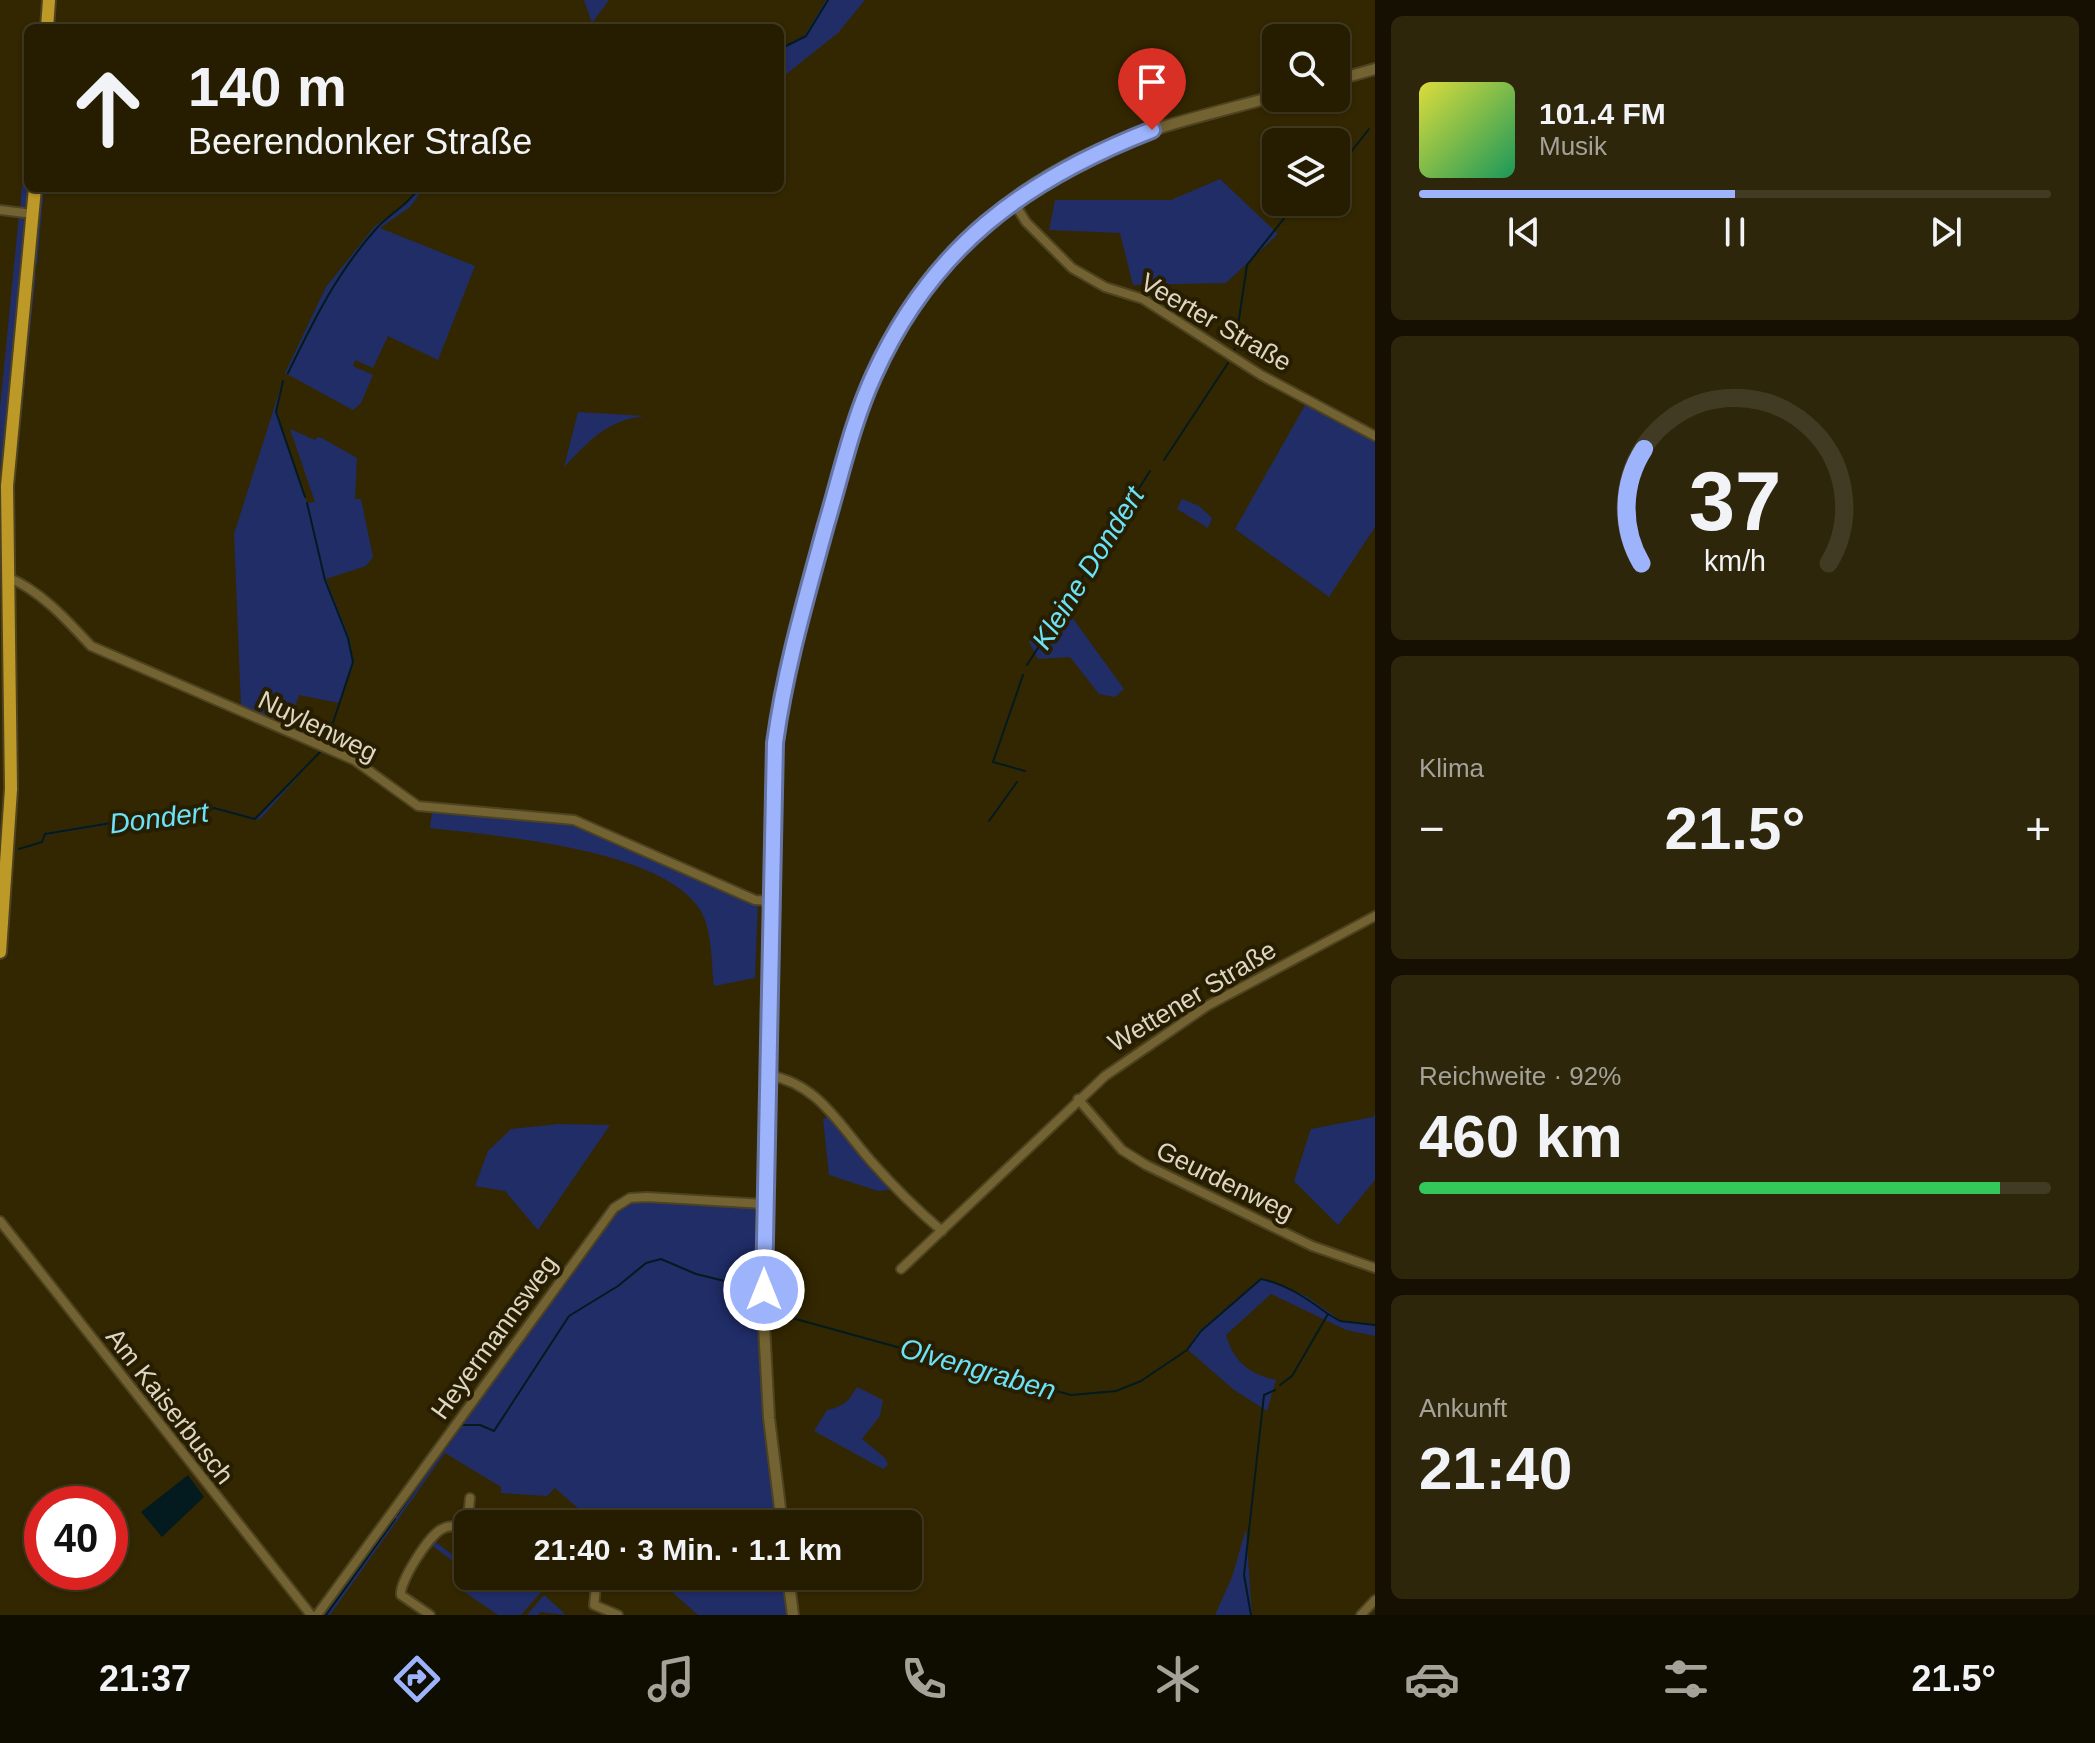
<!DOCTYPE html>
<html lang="de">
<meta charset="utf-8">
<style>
body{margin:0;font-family:Helvetica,sans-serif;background:#2e260b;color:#f1f3f6;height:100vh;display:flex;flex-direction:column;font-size:30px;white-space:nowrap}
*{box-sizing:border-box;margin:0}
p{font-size:26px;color:#a4a299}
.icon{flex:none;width:44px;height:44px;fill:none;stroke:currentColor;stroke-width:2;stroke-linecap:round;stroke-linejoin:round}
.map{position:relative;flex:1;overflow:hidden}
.details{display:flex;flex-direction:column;gap:16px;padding:16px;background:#151001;width:720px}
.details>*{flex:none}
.top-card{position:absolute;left:24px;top:24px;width:760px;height:168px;border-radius:12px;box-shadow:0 2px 6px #0004,0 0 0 2px #423b23;background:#261d01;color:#f1f3f6;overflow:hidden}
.tools{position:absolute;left:1262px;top:24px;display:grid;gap:16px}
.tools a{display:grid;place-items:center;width:88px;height:88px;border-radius:12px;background:#261d01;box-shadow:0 2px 6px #0004,0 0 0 2px #423b23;font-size:40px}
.speed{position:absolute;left:24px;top:1486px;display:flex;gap:16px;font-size:40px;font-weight:700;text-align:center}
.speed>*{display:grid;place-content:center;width:104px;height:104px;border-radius:50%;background:#261d01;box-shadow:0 2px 6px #0004,0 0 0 2px #423b23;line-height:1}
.speed .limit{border:12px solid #d22;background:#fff;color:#111}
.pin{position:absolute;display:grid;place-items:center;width:68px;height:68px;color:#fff;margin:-82px -34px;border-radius:50% 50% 50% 0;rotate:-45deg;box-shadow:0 0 8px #0007}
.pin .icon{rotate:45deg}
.me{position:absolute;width:88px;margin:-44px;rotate:0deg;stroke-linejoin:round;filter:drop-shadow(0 0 6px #0008)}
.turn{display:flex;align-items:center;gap:28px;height:168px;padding:0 32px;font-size:36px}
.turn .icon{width:104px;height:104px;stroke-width:2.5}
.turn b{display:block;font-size:56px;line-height:68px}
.big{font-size:60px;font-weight:700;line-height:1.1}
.details .widget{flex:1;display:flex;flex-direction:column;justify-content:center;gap:12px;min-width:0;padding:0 28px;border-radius:12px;background:#2e260b}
.details .dial{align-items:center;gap:0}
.dial svg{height:208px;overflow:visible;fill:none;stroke:#423b23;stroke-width:7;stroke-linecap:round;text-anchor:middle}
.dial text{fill:#f1f3f6;stroke:none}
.song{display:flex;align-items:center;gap:24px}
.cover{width:96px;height:96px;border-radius:12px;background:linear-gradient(135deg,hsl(60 70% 55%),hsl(150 70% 35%))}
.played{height:8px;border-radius:4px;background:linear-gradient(90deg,#9db4fd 50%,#423b23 50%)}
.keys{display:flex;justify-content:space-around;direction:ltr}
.heat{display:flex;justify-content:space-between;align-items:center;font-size:44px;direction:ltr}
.charge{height:12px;border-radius:6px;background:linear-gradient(90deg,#34c759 92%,#423b23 0)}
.trip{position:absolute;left:454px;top:1510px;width:468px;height:80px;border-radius:12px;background:#261d01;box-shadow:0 2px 6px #0004,0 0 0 2px #423b23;font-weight:700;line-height:80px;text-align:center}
.tabs{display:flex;height:128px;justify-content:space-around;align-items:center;background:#0f0c00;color:#a4a299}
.tabs .icon{width:56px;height:56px}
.tabs .selected{color:#9db4fd}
.tabs b{font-size:36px;color:#f1f3f6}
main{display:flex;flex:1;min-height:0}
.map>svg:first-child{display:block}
.green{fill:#202d67}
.water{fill:#031a1e}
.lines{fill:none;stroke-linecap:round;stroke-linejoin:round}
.stream{stroke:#031a1e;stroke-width:2}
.minor-casing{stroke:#4e4320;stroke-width:12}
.tertiary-casing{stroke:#4e4320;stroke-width:14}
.primary-casing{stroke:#4e4320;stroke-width:16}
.minor{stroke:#736232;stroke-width:8}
.tertiary{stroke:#736232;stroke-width:10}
.primary{stroke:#bd9a28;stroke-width:12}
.route-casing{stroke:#6675a4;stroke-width:20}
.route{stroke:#9db4fd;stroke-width:14}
.labels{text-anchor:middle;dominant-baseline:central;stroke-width:8;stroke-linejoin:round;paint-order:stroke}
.street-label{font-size:26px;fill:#ded6c2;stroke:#271e02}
.water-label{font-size:28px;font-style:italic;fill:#6be2f7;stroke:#271e02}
</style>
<main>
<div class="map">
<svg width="1375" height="1615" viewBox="0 0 1375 1615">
<rect width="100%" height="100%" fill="#332701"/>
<g class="green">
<polygon points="584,0 609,0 592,23"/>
<polygon points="826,0 865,0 838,33 780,79 780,43 784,46 805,35"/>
<polygon points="28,112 29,203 20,210"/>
<polygon points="1220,179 1278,234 1226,283 1133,285 1120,233 1049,230 1055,200 1171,200"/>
<polygon points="39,188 44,188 37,266 33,262"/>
<polygon points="418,188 424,188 410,207 380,228 475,266 438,360 388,336 373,368 355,360 353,366 373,375 361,403 353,410 285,373 326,287 375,226 407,204"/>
<polygon points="19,215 27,222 1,533 0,408"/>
<polygon points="36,273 14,485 13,533 11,483 31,276"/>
<polygon points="283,380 277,412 307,503 315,502 290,429 315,440 318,437 322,438 357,458 355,499 361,499 373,557 366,566 326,579 349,637 354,662 326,744 339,703 299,695 288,728 241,707 234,534"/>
<polygon points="1308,400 1375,436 1375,527 1329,597 1235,529"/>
<path d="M578,412l67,4c-38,4 -56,25 -81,51z"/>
<polygon points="1182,499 1199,506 1212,518 1208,528 1177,509"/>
<polygon points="1066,609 1124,689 1115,697 1099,694 1070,657 1038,659 1029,642 1039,627"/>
<polygon points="322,750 261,818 256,820 215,809 197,819 172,814 46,835 42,843 18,850 41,841 45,833 171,812 197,817 214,807 256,818"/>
<path d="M432,812l140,10 186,81 -3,75 -41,8c-3,-25 -1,-62 -18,-82 -45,-56 -198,-68 -266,-76z"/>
<polygon points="1375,1114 1375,1180 1338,1225 1294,1181 1311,1129 1373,1117"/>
<polygon points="830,1116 890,1190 878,1191 829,1175 823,1119"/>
<polygon points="558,1124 610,1125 538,1230 505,1191 475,1186 488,1151 511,1129"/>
<polygon points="647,1200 755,1206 755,1275 767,1307 781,1524 596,1524 555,1488 547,1496 501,1493 501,1487 445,1453 330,1615 321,1615 615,1211 631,1202"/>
<path d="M1261,1278l45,18 34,24 35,4v12l-29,-6 -75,-36 -45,41c8,27 23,39 50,45l-9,31 -33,-21 -47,-41 12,-18z"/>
<path d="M857,1387l26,13 -3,16 -18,23 23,19 3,7 -5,4 -69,-38 13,-21c16,-3 22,-9 30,-23z"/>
<polygon points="1246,1529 1252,1615 1215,1615 1232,1577"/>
<polygon points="434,1541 468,1566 468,1576 522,1576 541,1592 521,1615 498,1615 454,1585 464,1569 431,1545"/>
<polygon points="654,1576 785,1576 788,1615 698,1615"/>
<polygon points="544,1595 563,1612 565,1615 540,1612 538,1615 527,1615"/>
</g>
<polygon class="water" points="188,1475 204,1497 162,1537 141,1512"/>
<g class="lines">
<g class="stream">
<polyline points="780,49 806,36 828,0"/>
<polyline points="1336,171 1369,129"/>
<polyline points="1234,353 1247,265 1297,202"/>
<path d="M288,373c25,-51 48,-99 87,-143 14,-16 32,-24 44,-42"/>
<polyline points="283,381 276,412 305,497"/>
<polyline points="1164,460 1228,363"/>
<polyline points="307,503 325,580 348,638 353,662 326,744"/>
<polyline points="1027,665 1150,471"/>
<polyline points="1023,675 993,762 1025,771"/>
<polyline points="989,821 1017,782"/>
<polyline points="19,849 42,842 45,834 171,813 196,818 214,808 255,819 322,750"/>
<path d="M774,1313l297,82 45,-4 25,-10 46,-31 14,-19 60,-52c25,5 47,20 67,35"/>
<polyline points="1280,1385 1292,1376 1328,1314 1340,1321 1375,1325"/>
<polyline points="458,1430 461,1425 480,1425 494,1431 569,1316 618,1286 646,1263 661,1259 696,1274 749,1287 748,1305"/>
<polyline points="397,1515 455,1434"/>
<polyline points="326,1615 395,1519"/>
<polyline points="1251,1615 1244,1575 1264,1395 1275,1390"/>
</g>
<defs>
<g id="minor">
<polyline points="1013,201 1026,222 1072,268 1105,287 1143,299 1261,375 1375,436"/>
<polyline points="0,210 33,214"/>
<path d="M7,577c33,13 60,43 84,69l263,114 64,46 156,14 181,80 15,1"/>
<path d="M768,1075c51,9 71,50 103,86 22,25 45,48 71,70"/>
<polyline points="1078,1099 1122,1150 1146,1165 1312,1246 1375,1268"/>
<polyline points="0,1221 311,1615"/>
<polyline points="901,1269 1105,1076 1207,1006 1375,916"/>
<polyline points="467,1528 470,1498"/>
<polyline points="591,1576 596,1586 594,1605 618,1615"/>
<polyline points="317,1615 614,1208 630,1198 647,1197 764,1204"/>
<path d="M430,1615l-29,-20c-2,-13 28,-60 41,-66 8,-5 17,-2 26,-1"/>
<polyline points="1361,1615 1375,1600"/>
</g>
<g id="tertiary">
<polyline points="1336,80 1375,69"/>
<path d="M782,1524l-13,-106 -6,-111 9,-523 9,-84 9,-43c55,-202 89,-407 301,-504 59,-26 123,-40 185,-57"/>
<polyline points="788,1576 793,1615"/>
</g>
<g id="primary">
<polyline points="47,28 49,0"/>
<polyline points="0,952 11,789 7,486 35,188"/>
</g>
</defs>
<use href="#minor" class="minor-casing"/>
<use href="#tertiary" class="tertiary-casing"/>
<use href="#primary" class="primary-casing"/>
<use href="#minor" class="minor"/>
<use href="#tertiary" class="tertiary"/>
<use href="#primary" class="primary"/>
</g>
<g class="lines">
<defs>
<path id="route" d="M764,1290l11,-547c10,-74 31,-145 51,-218 15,-50 26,-102 48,-150 58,-128 150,-195 278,-245"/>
</defs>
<use href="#route" class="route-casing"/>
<use href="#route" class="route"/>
</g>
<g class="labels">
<g class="street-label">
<text transform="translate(1216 322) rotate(30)">Veerter Straße</text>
<text transform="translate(318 726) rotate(26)">Nuylenweg</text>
<text transform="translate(1192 996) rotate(-31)">Wettener Straße</text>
<text transform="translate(1225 1181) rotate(26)">Geurdenweg</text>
<text transform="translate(494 1337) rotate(-54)">Heyermannsweg</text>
<text transform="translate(170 1406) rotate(52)">Am Kaiserbusch</text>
</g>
<g class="water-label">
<text transform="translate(1088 568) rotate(-58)">Kleine Dondert</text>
<text transform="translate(159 818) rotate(-7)">Dondert</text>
<text transform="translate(978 1369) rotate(16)">Olvengraben</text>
</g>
</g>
</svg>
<div class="tools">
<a><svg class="icon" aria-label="search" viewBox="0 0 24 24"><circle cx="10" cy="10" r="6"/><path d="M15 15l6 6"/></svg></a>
<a><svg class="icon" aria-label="layers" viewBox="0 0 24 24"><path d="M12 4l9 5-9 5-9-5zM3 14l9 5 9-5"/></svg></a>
</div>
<div class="speed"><div class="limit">40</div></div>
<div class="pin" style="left:1152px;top:130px;background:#d93025"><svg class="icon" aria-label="arrive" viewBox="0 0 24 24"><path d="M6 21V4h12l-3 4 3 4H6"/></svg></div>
<svg class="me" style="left:764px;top:1290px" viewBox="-20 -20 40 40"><circle r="17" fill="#9db4fd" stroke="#fff" stroke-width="3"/><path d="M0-11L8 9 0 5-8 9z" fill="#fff"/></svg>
<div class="trip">21:40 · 3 Min. · 1.1 km</div>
<div class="top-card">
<div class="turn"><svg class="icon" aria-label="ahead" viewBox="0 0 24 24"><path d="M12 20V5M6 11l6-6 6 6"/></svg><div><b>140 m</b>Beerendonker Straße</div></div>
</div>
</div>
<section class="details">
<div class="widget">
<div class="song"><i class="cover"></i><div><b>101.4 FM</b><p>Musik</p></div></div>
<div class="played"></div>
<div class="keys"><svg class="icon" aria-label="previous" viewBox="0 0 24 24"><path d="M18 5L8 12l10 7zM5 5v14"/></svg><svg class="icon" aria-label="pause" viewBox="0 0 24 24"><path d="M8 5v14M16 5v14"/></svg><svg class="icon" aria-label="next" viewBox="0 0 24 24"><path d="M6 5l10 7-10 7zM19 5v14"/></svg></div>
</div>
<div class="widget dial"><svg viewBox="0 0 100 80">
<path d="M14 69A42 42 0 1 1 86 69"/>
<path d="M14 69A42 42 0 0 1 15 25" stroke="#9db4fd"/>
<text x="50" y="56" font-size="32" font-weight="700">37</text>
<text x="50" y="72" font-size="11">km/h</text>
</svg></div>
<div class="widget"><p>Klima</p>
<div class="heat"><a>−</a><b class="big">21.5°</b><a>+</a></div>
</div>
<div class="widget"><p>Reichweite · 92%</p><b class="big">460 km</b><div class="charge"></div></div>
<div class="widget"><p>Ankunft</p><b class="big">21:40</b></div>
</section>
</main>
<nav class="tabs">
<b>21:37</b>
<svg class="icon selected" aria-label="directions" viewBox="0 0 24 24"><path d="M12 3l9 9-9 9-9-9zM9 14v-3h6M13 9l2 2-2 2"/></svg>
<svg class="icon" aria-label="music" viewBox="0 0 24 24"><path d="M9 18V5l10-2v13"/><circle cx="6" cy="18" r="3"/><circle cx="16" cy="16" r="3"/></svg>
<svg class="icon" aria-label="phone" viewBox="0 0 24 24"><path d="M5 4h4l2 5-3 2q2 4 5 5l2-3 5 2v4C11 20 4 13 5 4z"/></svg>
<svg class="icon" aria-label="climate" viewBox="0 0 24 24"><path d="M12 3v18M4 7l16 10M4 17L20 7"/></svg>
<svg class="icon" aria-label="car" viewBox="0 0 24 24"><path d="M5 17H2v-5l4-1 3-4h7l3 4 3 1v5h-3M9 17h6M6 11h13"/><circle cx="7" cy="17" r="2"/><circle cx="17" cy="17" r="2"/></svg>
<svg class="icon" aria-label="filters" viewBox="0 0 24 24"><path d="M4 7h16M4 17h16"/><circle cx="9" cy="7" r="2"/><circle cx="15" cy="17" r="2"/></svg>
<b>21.5°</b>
</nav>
